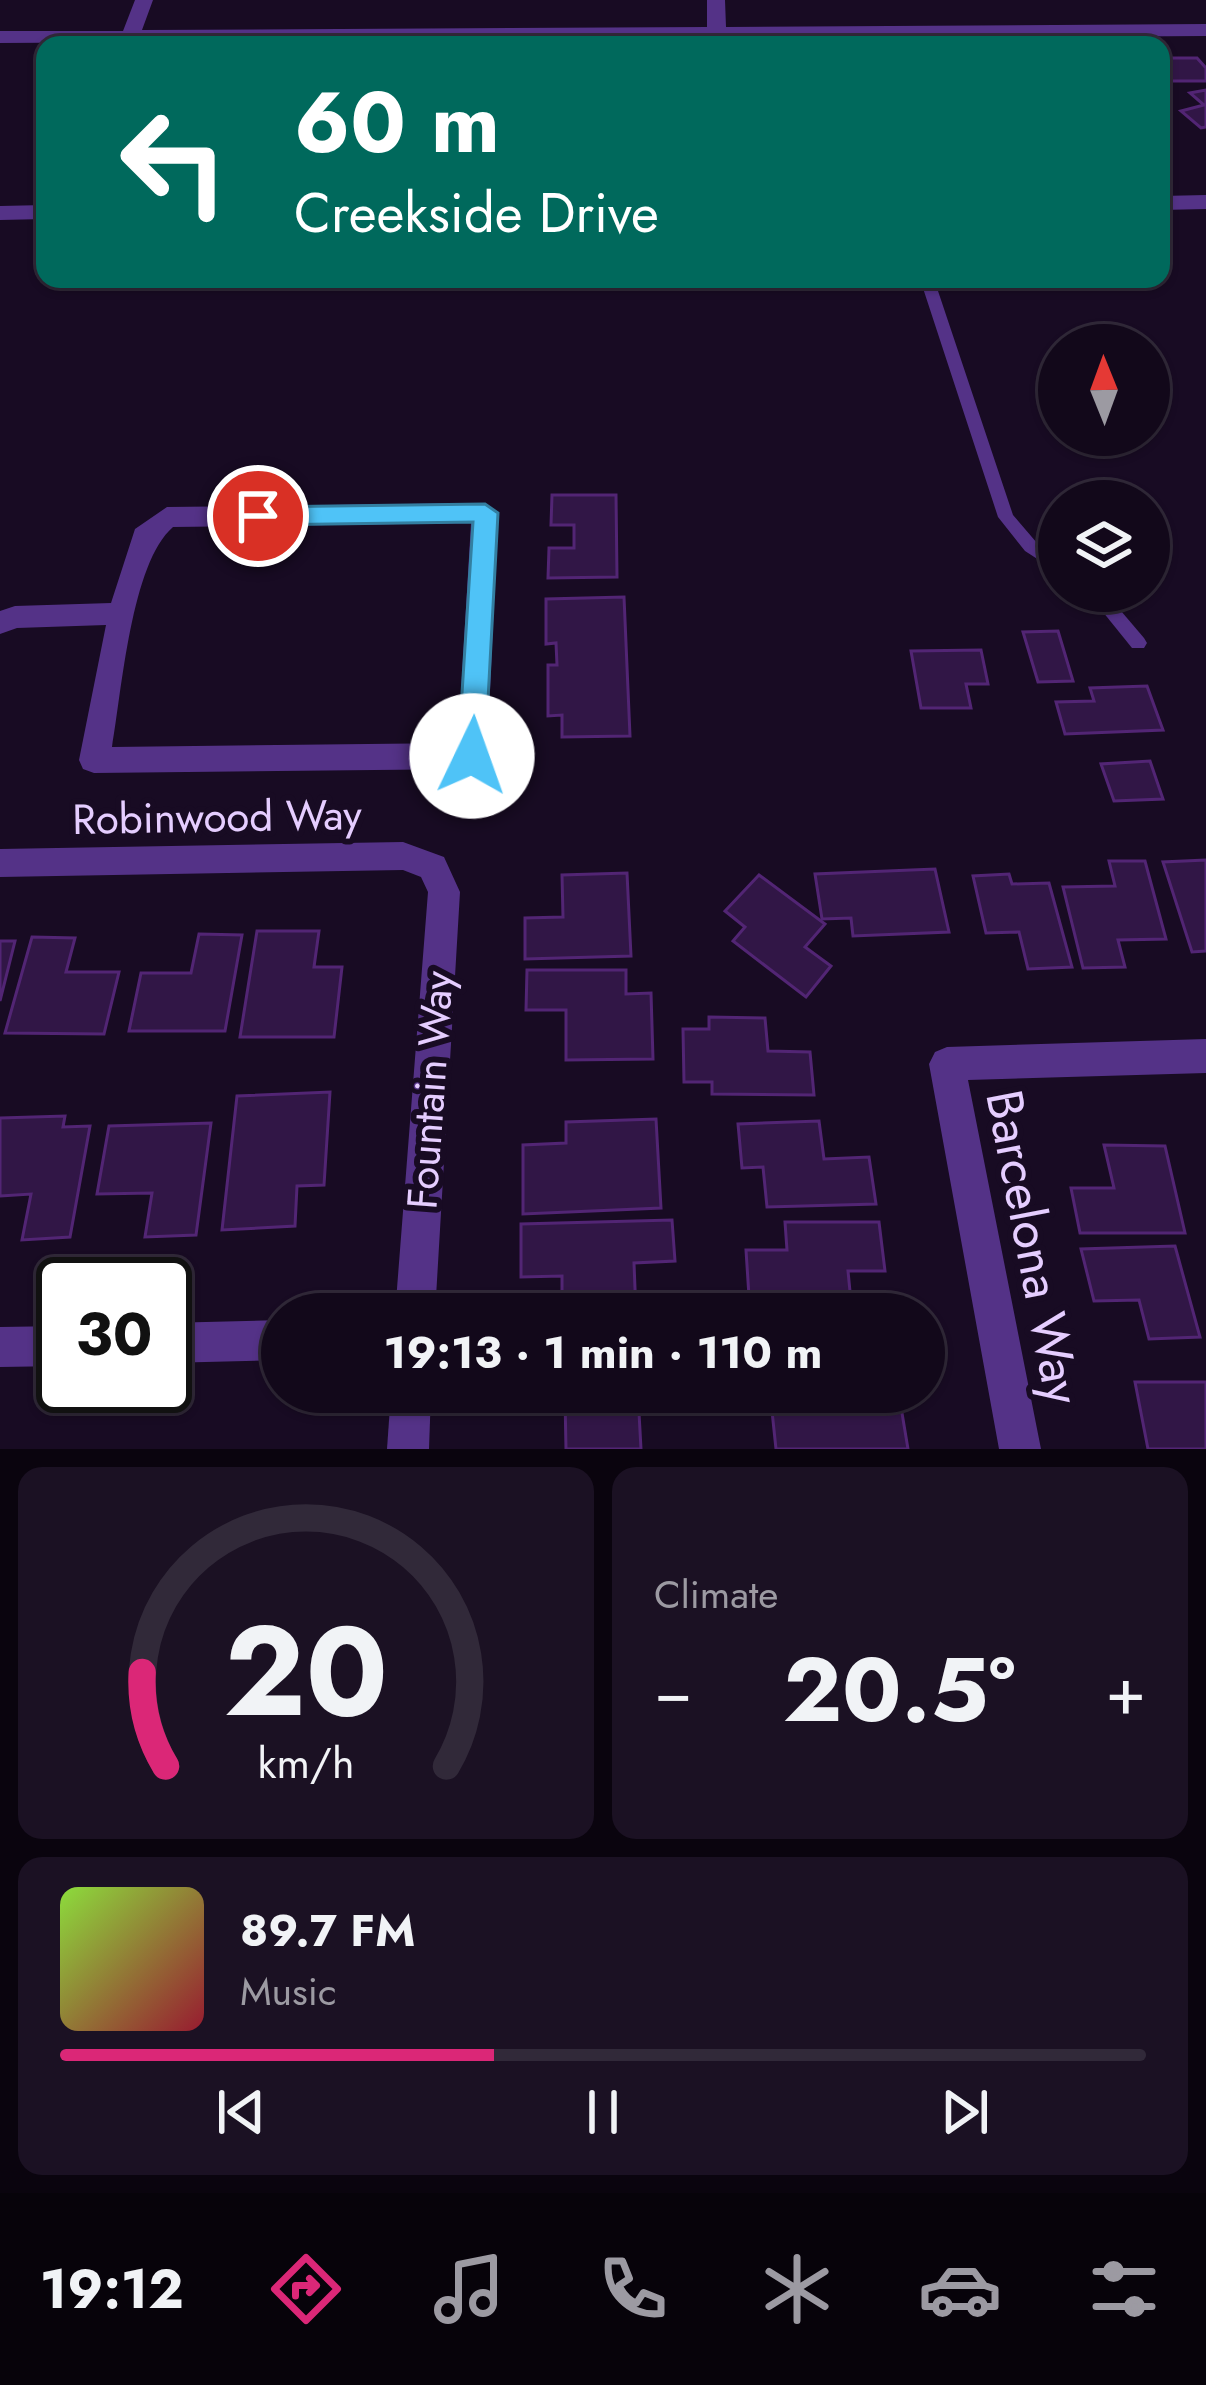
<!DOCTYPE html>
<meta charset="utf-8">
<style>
body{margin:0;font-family:Jost,sans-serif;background:#1b1123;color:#f1f3f6;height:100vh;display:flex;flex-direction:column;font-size:45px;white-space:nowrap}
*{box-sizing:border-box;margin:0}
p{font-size:39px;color:#9c9aa2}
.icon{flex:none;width:66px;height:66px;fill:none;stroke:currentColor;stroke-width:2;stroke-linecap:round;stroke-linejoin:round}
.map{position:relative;height:1449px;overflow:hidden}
.drawer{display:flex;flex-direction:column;gap:18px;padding:18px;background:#0a040e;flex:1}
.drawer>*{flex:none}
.hud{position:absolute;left:36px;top:36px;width:1134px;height:252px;border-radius:24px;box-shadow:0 3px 9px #0004,0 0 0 3px #312939;background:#00695c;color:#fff;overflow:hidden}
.needle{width:78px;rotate:359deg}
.tools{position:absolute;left:1038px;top:324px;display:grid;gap:24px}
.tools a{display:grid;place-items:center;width:132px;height:132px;border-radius:50%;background:#12081a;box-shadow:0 3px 9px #0004,0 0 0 3px #312939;font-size:60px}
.speed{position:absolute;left:36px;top:1257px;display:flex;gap:24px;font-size:60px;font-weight:700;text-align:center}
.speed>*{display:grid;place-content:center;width:156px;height:156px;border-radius:50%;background:#12081a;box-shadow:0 3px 9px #0004,0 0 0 3px #312939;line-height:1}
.speed .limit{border:6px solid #111;border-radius:18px;background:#fff;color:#111}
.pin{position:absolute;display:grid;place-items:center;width:102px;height:102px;color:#fff;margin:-51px;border:6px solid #fff;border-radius:50%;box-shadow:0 3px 12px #0007}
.me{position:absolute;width:132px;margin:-66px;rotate:3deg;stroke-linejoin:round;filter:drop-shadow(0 0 9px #0008)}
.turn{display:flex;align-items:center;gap:42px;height:252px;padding:0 60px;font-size:54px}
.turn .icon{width:156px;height:156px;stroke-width:2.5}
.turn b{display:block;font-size:84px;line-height:102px}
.big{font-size:90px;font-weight:700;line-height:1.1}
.drawer .widget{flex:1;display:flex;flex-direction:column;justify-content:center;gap:18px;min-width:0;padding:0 42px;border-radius:24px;background:#1b1123}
.drawer .dial{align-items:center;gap:0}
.dial svg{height:312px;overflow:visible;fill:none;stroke:#312939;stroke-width:7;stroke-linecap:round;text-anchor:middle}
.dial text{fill:#f1f3f6;stroke:none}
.song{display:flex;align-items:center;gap:36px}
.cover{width:144px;height:144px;border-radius:18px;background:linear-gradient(135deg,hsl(90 70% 55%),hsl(350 70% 35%))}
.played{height:12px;border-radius:6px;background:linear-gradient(90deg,#db2777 40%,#312939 40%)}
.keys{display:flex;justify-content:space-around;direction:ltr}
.heat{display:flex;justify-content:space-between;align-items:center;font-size:66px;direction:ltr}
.drawer .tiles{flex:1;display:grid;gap:18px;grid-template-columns:1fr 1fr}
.widget:last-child{grid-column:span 2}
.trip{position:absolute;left:261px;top:1293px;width:684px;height:120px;border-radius:60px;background:#12081a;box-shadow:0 3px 9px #0004,0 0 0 3px #312939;font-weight:700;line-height:120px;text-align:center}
.tabs{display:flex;height:192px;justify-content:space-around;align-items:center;background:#07030a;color:#9c9aa2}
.tabs .icon{width:84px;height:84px}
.tabs .on{color:#db2777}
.tabs b{font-size:54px;color:#f1f3f6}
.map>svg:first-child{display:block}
.building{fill:#311646;stroke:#522574;stroke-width:3}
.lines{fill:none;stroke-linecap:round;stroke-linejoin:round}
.service{fill:#543287;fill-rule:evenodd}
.minor{fill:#543287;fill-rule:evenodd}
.tertiary{fill:#543287;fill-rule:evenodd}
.route{fill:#4fc3f7;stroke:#337fa1;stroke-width:3}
.labels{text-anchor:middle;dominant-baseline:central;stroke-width:12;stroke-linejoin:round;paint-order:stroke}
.street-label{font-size:42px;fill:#e5cdff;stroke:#180b23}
.near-street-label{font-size:51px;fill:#e5cdff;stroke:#180b23}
</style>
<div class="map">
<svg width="1206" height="1449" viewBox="0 0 1206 1449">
<rect width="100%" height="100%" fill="#180b23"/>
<g class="building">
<polygon points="1164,58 1197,58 1206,68 1206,81 1163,81"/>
<polygon points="1206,90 1206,127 1201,128 1181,111 1204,105 1190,93"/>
<polygon points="552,495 616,495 617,577 548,578 549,548 574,548 574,525 551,525"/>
<polygon points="624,597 630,736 562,737 562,715 548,716 548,665 557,665 556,643 546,644 546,599"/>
<polygon points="1058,631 1073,681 1038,682 1023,632"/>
<polygon points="981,650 988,684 966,684 971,708 921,708 911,651"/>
<polygon points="1147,686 1163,730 1065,734 1056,702 1094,701 1090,688"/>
<polygon points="1150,761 1163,799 1114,801 1101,764"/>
<polygon points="1206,860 1206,951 1192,952 1163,862"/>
<polygon points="1109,861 1145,861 1166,939 1118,940 1125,967 1083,968 1063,887 1115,886"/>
<polygon points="935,869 949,932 853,936 851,918 822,919 815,874"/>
<polygon points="627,873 631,956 525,959 525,918 563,917 562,875"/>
<polygon points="1009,874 1012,884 1049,883 1072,967 1028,969 1019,932 986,933 973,876"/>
<polygon points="759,875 825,924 805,947 831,966 806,997 733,941 745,927 725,911"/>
<polygon points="257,931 319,931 314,967 342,967 334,1037 240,1037"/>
<polygon points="199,934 242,935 225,1031 129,1031 141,973 191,973"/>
<polygon points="32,937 75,938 66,972 119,972 104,1034 5,1033"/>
<polygon points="0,941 15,941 0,1001"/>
<polygon points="527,970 626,970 626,994 651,993 653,1059 566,1060 566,1010 526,1010"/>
<polygon points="709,1017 765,1018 768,1051 810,1052 814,1095 712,1094 712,1082 684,1082 683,1029 709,1029"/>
<polygon points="330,1092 324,1185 297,1186 295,1226 222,1230 237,1096"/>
<polygon points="65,1116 63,1127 90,1126 70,1237 22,1240 31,1194 0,1196 0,1118"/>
<polygon points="656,1119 661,1208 523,1214 523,1145 566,1143 566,1122"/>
<polygon points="819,1121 824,1159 869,1157 876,1204 767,1207 763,1167 742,1168 738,1124"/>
<polygon points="211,1123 196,1235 145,1237 152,1193 97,1194 109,1126"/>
<polygon points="1104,1145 1165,1146 1185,1233 1080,1233 1071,1188 1114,1188"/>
<polygon points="672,1220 675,1261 634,1263 636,1314 562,1314 562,1276 521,1277 521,1224"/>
<polygon points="785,1222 879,1222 885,1271 848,1271 852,1312 750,1312 746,1250 787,1250"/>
<polygon points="1175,1246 1200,1337 1149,1339 1139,1300 1094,1301 1081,1249"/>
<polygon points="1135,1382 1206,1382 1206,1449 1148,1449"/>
<polygon points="770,1392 899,1395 908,1449 776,1449"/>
<polygon points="638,1394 641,1449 566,1449 565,1397"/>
</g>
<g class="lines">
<g class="service">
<polygon points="920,279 934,279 1013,515 1037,543 1059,558 1059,573 1025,551 998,517"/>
<polygon points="1086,591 1104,591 1144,638 1147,643 1144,648 1132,648"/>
</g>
<g class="minor">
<polygon points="135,0 153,0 142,30 707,27 707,0 725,0 726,27 1206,24 1206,36 726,39 727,45 707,45 707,39 0,43 0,31 123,31"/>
<path d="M485,503l13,10 -11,243 -4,9 -11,4 -378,4 -11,-4 -4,-9 27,-135 -89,3 -17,6v-23l15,-5 96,-3 24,-74 32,-22zM471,523l-13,220 -346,4c10,-56 19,-184 61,-220z"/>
<polygon points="403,842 444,857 460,892 435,1314 395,1314 428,892 421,877 403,870 0,877 0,849"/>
<polygon points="1206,1039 1206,1073 968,1080 1041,1449 999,1449 929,1064 935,1052 947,1047"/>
<polygon points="282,1320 282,1360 165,1363 165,1323"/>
<polygon points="63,1326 63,1366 0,1367 0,1327"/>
<polygon points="391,1392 431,1392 429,1449 387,1449"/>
</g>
<g class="tertiary">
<polygon points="1206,195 1206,209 1161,210 1161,196"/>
<polygon points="45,205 45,219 0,220 0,206"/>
</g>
</g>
<polygon class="route" points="485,504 498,513 485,756 481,764 462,764 458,756 473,522 258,525 246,516 258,507"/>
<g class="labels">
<g class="street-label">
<text transform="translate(217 817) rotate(-1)">Robinwood Way</text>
<text transform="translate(430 1090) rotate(-86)">Fountain Way</text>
</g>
<g class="near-street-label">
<text transform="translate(1034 1247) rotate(79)">Barcelona Way</text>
</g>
</g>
</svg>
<div class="tools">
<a><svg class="needle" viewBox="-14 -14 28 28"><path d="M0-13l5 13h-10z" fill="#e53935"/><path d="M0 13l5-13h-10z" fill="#9c9aa2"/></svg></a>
<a><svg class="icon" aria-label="layers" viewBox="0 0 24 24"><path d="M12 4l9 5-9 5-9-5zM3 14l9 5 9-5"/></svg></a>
</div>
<div class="speed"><div class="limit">30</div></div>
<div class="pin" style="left:258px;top:516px;background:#d93025"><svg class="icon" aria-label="arrive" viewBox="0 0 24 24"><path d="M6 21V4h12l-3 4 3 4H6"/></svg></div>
<svg class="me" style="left:472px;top:756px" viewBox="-20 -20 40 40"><circle r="19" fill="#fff"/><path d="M0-13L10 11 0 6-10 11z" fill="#4fc3f7"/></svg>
<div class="trip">19:13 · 1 min · 110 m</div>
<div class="hud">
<div class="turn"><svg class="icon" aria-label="left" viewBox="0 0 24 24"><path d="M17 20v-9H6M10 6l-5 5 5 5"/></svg><div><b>60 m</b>Creekside Drive</div></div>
</div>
</div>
<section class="drawer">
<div class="tiles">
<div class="widget dial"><svg viewBox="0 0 100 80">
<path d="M14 69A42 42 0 1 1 86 69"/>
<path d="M14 69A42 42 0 0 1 8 45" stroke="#db2777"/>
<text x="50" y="56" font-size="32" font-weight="700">20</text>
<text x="50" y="72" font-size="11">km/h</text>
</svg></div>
<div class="widget"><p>Climate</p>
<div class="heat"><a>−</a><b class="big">20.5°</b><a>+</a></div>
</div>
<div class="widget">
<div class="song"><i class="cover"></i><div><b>89.7 FM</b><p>Music</p></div></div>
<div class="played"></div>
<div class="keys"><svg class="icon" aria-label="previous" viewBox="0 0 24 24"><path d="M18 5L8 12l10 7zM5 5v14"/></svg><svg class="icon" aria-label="pause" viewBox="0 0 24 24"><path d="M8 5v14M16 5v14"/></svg><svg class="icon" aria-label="next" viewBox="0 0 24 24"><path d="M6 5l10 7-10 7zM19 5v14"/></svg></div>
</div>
</div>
</section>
<nav class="tabs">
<b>19:12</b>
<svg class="icon on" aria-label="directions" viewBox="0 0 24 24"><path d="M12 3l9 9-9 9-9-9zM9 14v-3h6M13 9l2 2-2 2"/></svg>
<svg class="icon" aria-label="music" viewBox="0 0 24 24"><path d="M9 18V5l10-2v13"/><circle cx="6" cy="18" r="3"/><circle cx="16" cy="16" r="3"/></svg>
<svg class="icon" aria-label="phone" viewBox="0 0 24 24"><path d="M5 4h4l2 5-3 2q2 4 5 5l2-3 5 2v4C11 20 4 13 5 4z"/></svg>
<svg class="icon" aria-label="climate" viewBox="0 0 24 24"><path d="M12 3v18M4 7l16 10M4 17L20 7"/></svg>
<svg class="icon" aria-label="car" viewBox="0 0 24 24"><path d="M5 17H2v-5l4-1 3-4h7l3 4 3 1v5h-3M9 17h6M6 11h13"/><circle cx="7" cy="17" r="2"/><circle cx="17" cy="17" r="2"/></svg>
<svg class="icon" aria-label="filters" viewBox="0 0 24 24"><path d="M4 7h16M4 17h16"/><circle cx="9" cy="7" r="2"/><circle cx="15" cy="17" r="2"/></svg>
</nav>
